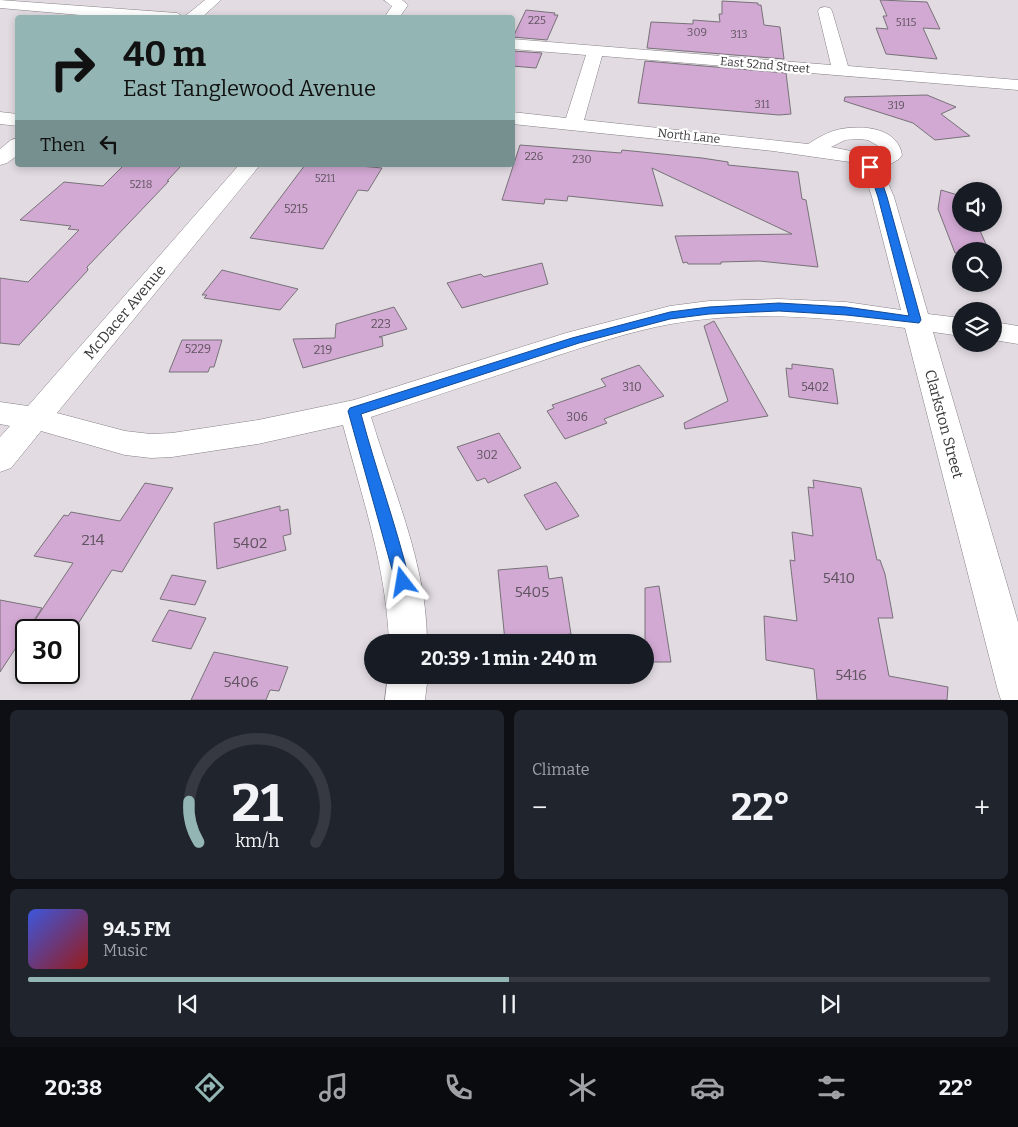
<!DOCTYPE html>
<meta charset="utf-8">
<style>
body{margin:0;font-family:Bitter,serif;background:#20242c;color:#f1f3f6;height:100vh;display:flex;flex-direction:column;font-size:19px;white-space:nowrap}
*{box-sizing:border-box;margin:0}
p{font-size:16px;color:#9ea1a6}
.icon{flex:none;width:28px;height:28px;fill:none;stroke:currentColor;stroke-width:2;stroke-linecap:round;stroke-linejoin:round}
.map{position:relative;height:700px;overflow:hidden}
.sheet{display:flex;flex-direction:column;gap:10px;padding:10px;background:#0d0f14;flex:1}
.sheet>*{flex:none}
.top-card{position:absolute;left:15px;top:15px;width:500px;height:152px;border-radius:5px;box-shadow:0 2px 8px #0003;background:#93b5b3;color:#111;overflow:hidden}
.controls{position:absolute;left:952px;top:182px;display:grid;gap:10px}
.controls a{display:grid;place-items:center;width:50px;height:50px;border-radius:50%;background:#171b24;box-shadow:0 2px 8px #0003;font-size:25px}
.speed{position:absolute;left:15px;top:619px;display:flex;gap:10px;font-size:25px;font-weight:700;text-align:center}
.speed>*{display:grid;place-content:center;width:65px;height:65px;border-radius:50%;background:#171b24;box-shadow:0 2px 8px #0003;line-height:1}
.speed .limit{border:2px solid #111;border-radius:8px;background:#fff;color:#111}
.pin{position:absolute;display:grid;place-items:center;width:42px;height:42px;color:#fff;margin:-21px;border-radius:10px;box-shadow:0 2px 8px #0006}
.me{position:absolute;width:55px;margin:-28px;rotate:346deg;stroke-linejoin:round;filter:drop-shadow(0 0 4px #0008)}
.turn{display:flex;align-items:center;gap:18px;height:105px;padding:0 25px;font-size:22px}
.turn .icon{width:65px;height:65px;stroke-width:2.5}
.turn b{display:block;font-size:35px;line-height:42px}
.then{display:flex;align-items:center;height:48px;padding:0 25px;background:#0003;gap:10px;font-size:19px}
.big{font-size:38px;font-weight:700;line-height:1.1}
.sheet .tile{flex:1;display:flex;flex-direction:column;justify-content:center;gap:8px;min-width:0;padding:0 18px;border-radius:8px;background:#20242c}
.sheet .dial{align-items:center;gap:0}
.dial svg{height:130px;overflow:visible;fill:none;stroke:#363941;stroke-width:7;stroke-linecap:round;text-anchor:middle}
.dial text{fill:#f1f3f6;stroke:none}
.song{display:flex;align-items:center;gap:15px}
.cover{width:60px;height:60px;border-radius:8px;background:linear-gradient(135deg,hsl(230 70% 55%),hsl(0 70% 35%))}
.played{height:5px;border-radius:2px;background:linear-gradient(90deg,#93b5b3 50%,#363941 50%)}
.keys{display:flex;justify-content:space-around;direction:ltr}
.heat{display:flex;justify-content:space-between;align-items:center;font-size:28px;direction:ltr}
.sheet .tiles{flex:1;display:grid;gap:10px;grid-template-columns:1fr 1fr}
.tile:last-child{grid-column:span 2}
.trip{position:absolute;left:364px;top:634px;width:290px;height:50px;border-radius:25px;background:#171b24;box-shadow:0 2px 8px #0003;font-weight:700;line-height:50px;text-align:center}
.dock{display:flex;height:80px;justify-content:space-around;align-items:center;background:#090b0e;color:#9ea1a6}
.dock .icon{width:35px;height:35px}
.dock .on{color:#93b5b3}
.dock b{font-size:22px;color:#f1f3f6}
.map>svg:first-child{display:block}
.building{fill:#d2a9d3;stroke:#777278}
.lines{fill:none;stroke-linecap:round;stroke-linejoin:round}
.minor-casing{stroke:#878187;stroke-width:1}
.minor{fill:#fff;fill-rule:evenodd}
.route{fill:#1a73e8;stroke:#114b97}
.labels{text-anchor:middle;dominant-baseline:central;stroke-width:4.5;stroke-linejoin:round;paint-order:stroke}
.far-number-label{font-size:11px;fill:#605460}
.far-street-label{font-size:12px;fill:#3a373a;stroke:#fff}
.number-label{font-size:12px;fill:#605460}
.street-label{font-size:15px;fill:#3a373a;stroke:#fff}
.near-number-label{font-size:15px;fill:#605460}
</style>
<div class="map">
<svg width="1018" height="700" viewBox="0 0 1018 700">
<rect width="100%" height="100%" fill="#e2dce2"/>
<g class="building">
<polygon points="880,0 927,2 940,29 923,28 937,59 886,54 876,28 888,29 883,16 887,16"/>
<polygon points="722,1 758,3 758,5 761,5 764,25 780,27 784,59 647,48 651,22 693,24 693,20 720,22 719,14 722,14"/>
<polygon points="526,10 555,13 554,15 558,15 547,40 513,37"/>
<polygon points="512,51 542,53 536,68 512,66"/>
<polygon points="645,61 786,73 791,114 779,115 638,103"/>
<polygon points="927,95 956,107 941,114 970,136 935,140 913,123 844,101 845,97"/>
<polygon points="520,145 621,153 622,150 702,158 728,162 728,165 798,172 802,199 806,200 818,267 759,261 721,262 721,264 688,264 687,262 683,263 675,236 792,234 652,168 663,206 568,196 567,201 545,199 544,204 502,200"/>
<polygon points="124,165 182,165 167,181 169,181 87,267 88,270 19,345 0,343 0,278 28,282 79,230 68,229 71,226 20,220 64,182 103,186"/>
<polygon points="305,165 349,165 382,168 368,191 358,190 323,249 250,238"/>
<polygon points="941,190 961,196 961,224 977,224 989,251 961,251 961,261 959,253 955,253 938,209"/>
<polygon points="542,263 548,284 462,308 447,283 481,274 484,277"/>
<polygon points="222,270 298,289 280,310 204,298 207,295 202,295"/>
<polygon points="394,307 407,329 379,337 382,337 383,346 303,368 293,339 335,338 336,324"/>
<polygon points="714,321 768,416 685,429 684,423 728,401 704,326"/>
<polygon points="182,340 222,340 214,367 210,367 208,372 169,372"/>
<polygon points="792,364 833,369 838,404 789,397 786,368 792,369"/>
<polygon points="639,365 664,396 604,419 607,423 565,439 547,411 554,408 552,405 606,386 601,379"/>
<polygon points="499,433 521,468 488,483 485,478 477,481 457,447"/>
<polygon points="813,480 861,488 877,560 880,560 885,574 893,618 878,618 889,676 948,687 947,700 817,700 814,669 766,660 764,616 797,621 790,560 795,561 792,532 813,536 808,487 814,488"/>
<polygon points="556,482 579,516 546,530 524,495"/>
<polygon points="145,483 173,488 122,572 112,570 76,627 35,620 73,563 34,556 64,515 68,516 71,512 120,521"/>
<polygon points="280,506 280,511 288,509 291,534 283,536 286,550 217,569 214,523"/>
<polygon points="547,566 549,579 562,577 571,634 505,641 498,570"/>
<polygon points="172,575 206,581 195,605 160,599"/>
<polygon points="659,586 671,662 645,662 645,588"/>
<polygon points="0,600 42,608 0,672"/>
<polygon points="169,610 206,618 191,649 152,641"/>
<polygon points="214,652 288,667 279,691 270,690 266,700 191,700"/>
</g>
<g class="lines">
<defs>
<g id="minor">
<polygon points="0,0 177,13 184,17 205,0 221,0 201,18 114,18 0,8"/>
<polygon points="384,0 402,0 408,5 399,18 384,18 392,6"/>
<path d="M825,7l5,1 2,3 16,55 170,14v10l-416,-34 -18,64 224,24c8,-5 16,-10 25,-13 22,-7 65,-6 69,24l-3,4 -17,10 12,28 34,117 33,4v18l-28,-4 85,290v78h-17l-3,-9 -93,-363c-77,-11 -156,-18 -234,-4 -40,7 -88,23 -127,36 -58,19 -116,38 -173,57 22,73 56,148 56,225h-38c-3,-76 -27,-145 -46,-217l-85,19 -86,13 -21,1 -26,-3 -84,-24 -30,37 -11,4v-35l10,-11 -10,-2v-22l28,4 211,-241h21l-203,248 68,18 26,3 21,-1 86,-13 96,-20 212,-67 104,-27 39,-5 70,-2 67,3 55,8 -29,-113 -8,-24 -7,-10 -84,-12 -261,-27v-12l54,6 20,-63 -74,-6v-10l319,26 -13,-54 2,-3zM858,139l10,1 12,7 2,5 -9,5 -2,-2 -40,-8 14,-7z"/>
<polygon points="0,112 18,114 18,126 0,124"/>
<polygon points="18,138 18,155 7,163 0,165 0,149 11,140"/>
<polygon points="994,322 1018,326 1018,344 994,340"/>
<polygon points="388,675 428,675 425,700 385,700"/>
</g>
</defs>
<use href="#minor" class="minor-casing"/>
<use href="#minor" class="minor"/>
</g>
<path class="route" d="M870,164l3,1 6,8 8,24 34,123 -2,3 -73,-8 -67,-4 -70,3 -39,5 -91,24 -218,71c15,56 35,111 49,168l-2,5 -5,2 -6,-2 -49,-176 2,-3 222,-70 98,-26 39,-5 70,-4 67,4 63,9 -31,-119 -8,-24 -4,-6z"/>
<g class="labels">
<g class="far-number-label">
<text x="537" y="20">225</text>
<text x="906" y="22">5115</text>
<text x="697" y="32">309</text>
<text x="739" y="34">313</text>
<text x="762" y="104">311</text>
<text x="896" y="105">319</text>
<text x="534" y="156">226</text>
<text x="582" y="159">230</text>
<text x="325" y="178">5211</text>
<text x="141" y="184">5218</text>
</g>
<g class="far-street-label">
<text transform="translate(765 65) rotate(5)">East 52nd Street</text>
<text transform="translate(689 136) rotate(6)">North Lane</text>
</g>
<g class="number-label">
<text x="296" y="209">5215</text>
<text x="381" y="324">223</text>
<text x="198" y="349">5229</text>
<text x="323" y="350">219</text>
<text x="632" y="387">310</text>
<text x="815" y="387">5402</text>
<text x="577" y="417">306</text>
<text x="487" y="455">302</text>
</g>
<g class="street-label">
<text transform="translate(125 312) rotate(-50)">McDacer Avenue</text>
<text transform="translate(944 424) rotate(75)">Clarkston Street</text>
</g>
<g class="near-number-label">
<text x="93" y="540">214</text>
<text x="250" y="543">5402</text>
<text x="839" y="578">5410</text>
<text x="532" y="592">5405</text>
<text x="851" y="675">5416</text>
<text x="241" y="682">5406</text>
</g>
</g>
</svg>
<div class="controls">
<a><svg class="icon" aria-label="sound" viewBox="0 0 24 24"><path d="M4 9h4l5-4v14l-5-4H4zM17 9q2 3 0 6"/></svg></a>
<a><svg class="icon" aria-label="search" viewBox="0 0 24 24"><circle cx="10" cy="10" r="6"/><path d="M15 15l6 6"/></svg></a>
<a><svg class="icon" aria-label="layers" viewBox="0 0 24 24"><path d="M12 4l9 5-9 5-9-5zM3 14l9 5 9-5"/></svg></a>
</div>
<div class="speed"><div class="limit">30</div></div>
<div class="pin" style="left:870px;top:167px;background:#d93025"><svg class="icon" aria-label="arrive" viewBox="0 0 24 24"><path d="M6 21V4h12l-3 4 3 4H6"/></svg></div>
<svg class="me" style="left:403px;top:582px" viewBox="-20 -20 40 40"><path d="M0-17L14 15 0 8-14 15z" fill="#1a73e8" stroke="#fff" stroke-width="4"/></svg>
<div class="trip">20:39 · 1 min · 240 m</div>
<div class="top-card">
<div class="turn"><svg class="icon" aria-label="right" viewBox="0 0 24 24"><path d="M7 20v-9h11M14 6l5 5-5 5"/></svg><div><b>40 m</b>East Tanglewood Avenue</div></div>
<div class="then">Then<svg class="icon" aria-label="left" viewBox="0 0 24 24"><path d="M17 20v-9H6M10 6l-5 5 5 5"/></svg></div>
</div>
</div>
<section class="sheet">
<div class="tiles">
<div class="tile dial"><svg viewBox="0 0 100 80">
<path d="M14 69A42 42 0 1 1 86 69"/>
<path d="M14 69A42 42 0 0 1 8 44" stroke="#93b5b3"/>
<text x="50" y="56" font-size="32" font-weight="700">21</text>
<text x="50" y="72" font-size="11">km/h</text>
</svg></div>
<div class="tile"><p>Climate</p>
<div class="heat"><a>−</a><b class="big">22°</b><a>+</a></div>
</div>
<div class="tile">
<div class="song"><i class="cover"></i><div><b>94.5 FM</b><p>Music</p></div></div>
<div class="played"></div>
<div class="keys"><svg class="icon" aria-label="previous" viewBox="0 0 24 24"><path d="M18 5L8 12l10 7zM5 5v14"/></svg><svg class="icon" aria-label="pause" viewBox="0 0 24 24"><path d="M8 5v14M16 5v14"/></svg><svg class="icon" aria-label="next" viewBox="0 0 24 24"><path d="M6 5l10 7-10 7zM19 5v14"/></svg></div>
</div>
</div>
</section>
<nav class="dock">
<b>20:38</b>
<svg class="icon on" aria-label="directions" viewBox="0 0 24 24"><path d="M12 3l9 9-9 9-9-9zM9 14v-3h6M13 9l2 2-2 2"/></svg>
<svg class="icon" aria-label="music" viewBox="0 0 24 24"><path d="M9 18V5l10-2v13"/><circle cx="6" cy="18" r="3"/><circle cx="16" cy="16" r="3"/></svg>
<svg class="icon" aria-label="phone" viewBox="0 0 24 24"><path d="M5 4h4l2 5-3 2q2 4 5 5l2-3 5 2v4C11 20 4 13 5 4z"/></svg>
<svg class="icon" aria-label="climate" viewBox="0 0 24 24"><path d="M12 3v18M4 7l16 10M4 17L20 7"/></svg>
<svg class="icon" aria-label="car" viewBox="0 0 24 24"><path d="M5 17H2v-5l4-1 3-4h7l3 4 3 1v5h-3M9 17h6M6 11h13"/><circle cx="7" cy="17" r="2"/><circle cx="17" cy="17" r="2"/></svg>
<svg class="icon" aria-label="filters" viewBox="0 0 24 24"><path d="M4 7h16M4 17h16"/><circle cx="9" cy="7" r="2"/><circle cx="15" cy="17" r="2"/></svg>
<b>22°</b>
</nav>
